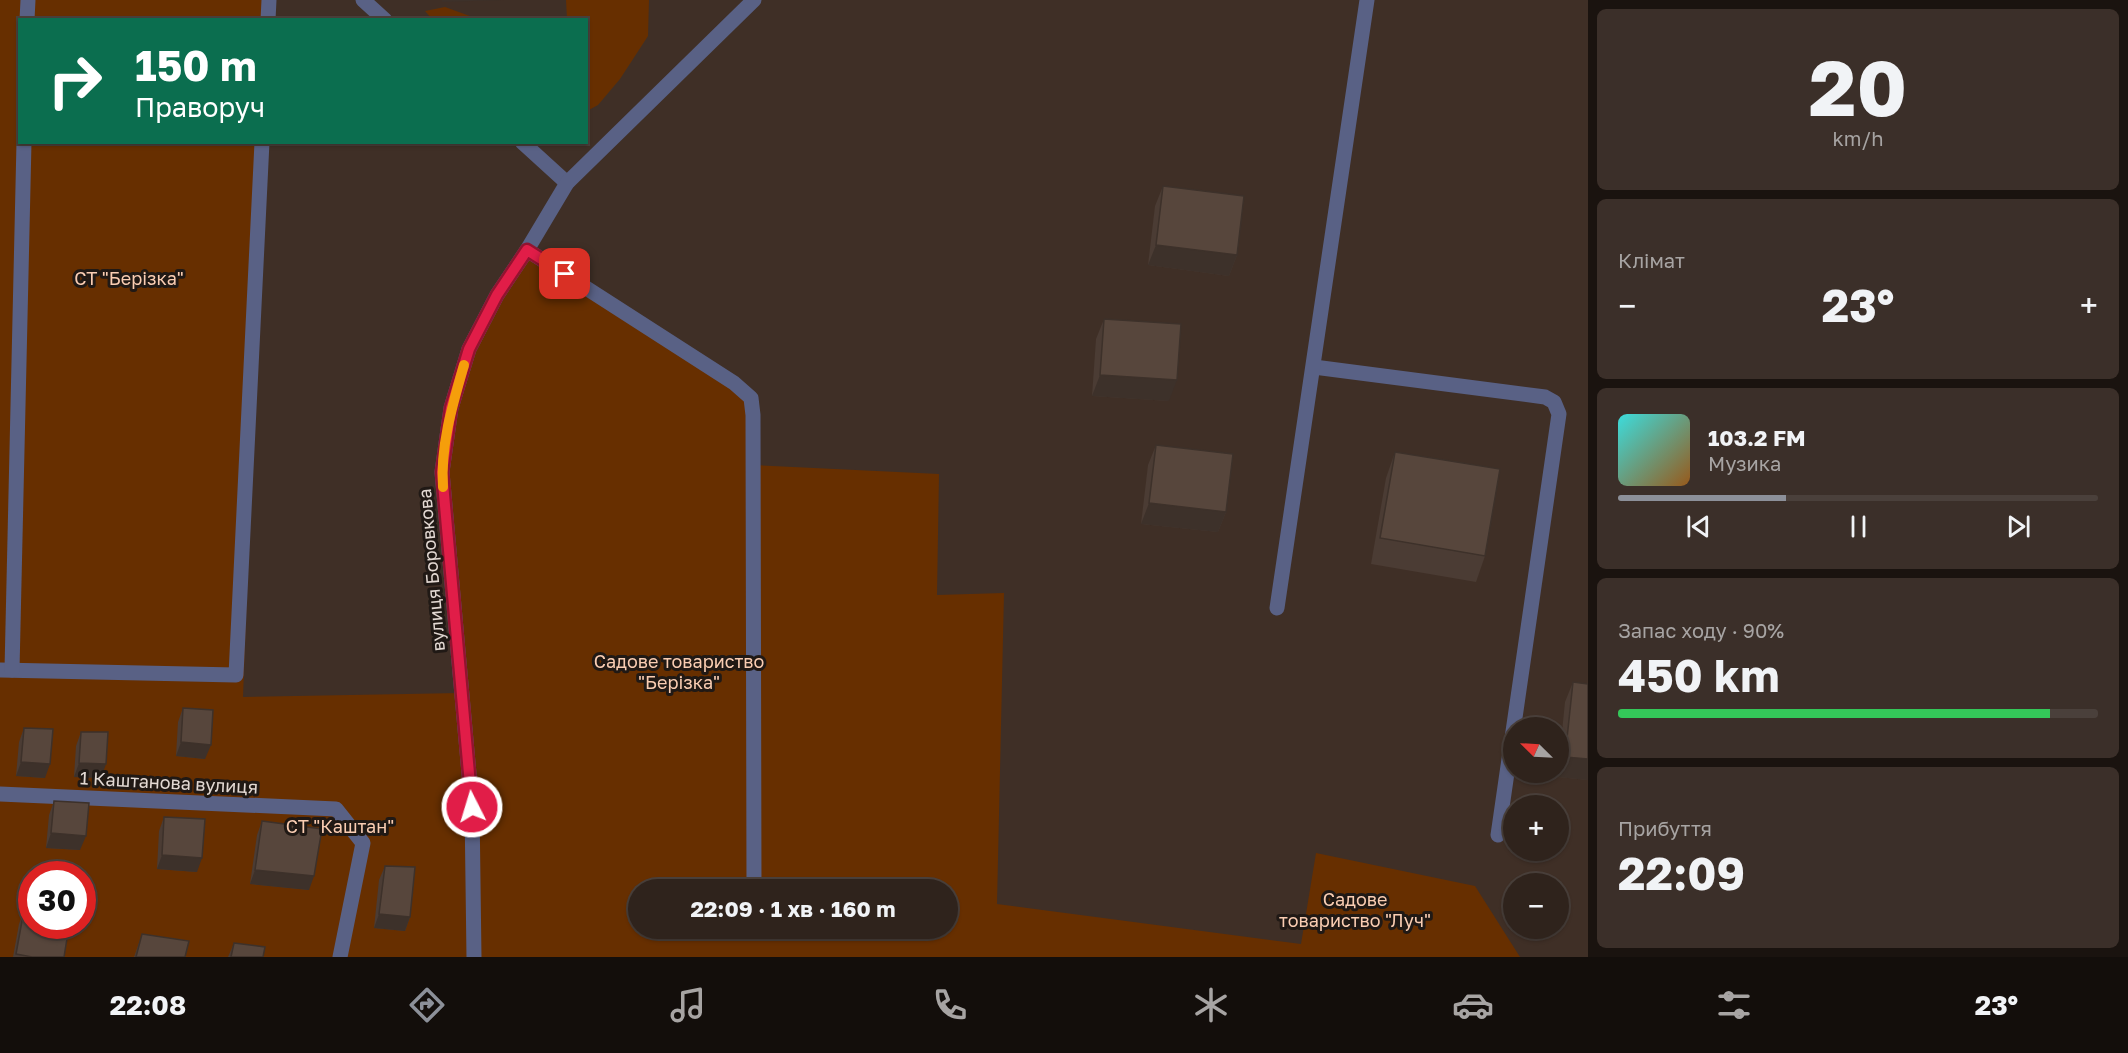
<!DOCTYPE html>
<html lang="uk">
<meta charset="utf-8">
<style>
body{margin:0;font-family:"Golos Text",sans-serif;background:#3b2f29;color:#f1f3f6;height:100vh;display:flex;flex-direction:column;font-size:22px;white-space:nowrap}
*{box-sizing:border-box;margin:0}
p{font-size:20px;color:#a7a4a3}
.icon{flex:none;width:33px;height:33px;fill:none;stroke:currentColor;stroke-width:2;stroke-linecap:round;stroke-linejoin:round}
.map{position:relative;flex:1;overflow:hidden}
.sheet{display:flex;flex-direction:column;gap:9px;padding:9px;background:#1a130f;width:540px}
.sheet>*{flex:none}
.hud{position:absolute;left:18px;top:18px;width:570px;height:126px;border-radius:0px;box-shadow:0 2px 4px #0004,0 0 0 2px #4a403b;background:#0b6e4f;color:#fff;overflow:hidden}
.needle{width:39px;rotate:294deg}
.tools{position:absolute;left:1503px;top:717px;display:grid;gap:12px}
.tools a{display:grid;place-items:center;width:66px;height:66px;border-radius:50%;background:#2f231c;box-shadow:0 2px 4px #0004,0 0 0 2px #4a403b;font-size:30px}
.speed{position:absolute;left:18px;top:861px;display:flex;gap:12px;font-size:30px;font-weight:700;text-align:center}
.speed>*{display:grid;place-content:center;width:78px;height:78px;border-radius:50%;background:#2f231c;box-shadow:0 2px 4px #0004,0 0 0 2px #4a403b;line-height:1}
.speed .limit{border:9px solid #d22;background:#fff;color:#111}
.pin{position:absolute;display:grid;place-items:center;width:51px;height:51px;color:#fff;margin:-26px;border-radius:12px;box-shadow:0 3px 9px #0006}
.me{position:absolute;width:66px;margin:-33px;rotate:355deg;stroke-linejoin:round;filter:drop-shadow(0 0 4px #0008)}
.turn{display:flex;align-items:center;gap:21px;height:126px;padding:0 18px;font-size:27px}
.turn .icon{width:78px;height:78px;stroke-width:2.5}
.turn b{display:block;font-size:42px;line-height:51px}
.big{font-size:45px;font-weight:700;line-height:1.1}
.sheet .card{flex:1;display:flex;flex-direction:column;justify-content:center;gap:9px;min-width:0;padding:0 21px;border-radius:9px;background:#3b2f29}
.sheet .dial{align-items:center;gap:0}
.dial b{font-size:78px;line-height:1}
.song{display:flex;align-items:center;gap:18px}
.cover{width:72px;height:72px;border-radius:9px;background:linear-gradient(135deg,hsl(180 70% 55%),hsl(30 70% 35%))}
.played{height:6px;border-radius:3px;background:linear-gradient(90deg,#8c9099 35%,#4a403b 35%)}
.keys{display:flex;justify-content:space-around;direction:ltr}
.heat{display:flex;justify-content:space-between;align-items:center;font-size:33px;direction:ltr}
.charge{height:9px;border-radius:4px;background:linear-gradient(90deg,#34c759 90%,#4a403b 0)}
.trip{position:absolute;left:628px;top:879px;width:330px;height:60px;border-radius:30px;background:#2f231c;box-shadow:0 2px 4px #0004,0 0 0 2px #4a403b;font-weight:700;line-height:60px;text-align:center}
.menu{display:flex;height:96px;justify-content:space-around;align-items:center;background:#130e0b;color:#a7a4a3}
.menu .icon{width:42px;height:42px}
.menu .current{color:#8c9099}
.menu b{font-size:27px;color:#f1f3f6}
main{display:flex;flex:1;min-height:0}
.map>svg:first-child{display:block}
.green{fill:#672f00;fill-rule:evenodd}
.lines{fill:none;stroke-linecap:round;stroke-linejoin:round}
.minor{stroke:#596185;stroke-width:15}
.wall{fill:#4b3c34}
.shaded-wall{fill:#3d312a}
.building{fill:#57463c;stroke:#3d312a;stroke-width:1.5}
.route-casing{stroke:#92132f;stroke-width:15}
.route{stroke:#e11d48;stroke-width:10}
.slow{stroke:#f59e0b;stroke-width:10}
.labels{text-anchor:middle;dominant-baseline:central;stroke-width:6;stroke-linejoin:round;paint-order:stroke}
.park-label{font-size:18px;fill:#facdb2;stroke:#201915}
.street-label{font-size:18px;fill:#e3d9d3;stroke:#201915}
</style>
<main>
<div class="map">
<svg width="1588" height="957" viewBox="0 0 1588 957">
<rect width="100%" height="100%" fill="#3f2f26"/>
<g class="green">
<path d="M0,0h269l-1,19 -248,1v122l244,1 -21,554 218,-4 -19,-221 27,-123 58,-99 224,148 2,67 186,9 -2,121 67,-2 -7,311 304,40 15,-91 159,33 45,71h-1520zM32,874h50v52h-50zM639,890h309v38h-309z"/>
<polygon points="566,0 649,0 648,36 620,79 598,105 587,111 586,20 567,19"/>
<polygon points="445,7 478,19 432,19 425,11"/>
</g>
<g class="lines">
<g class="minor">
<polyline points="363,0 385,20"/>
<polyline points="27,20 28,0"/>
<polyline points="268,20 269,0"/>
<polyline points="522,142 567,183"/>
<polyline points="527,250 734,383 751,398 753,415 754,890"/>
<polyline points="1314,367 1545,397 1554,402 1559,414 1498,835"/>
<polyline points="1277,608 1367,0"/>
<polyline points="0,670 236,675 262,142"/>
<polyline points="12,670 24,142"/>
<polyline points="0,794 336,809 363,843 340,957"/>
<polyline points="474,957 472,807 442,472 451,408 469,349 497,295 527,250 567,183 754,0"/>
</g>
</g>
<g class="wall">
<polygon points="1163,186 1237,255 1229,276 1148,265 1155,206"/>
<polygon points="1104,319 1169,401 1092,396 1096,339"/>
<polygon points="1156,445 1226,512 1218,532 1141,524 1148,465"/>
<polygon points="1395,452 1485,556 1476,582 1371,564 1386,478"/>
<polygon points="1573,682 1588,684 1588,780 1557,777 1558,772 1565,702"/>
<polygon points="183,708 205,759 176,756 178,722"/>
<polygon points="24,728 45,778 16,776 19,742"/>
<polygon points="81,732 101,778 74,777 76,746"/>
<polygon points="54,801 80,850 46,848 49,815"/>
<polygon points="164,817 197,872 157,869 159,831"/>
<polygon points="262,821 309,890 250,884 257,835"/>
<polygon points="385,866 410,917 405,931 374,928 379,880"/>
<polygon points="24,910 64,957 13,957 19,924"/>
<polygon points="142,934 185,957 134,957"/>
<polygon points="234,943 263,957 228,957"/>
</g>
<g class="shaded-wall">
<polygon points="442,0 504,0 442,2"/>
<polygon points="1156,245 1237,255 1229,276 1148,265"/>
<polygon points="1100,375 1177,380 1169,401 1092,396"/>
<polygon points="1149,503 1226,512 1218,532 1141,524"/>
<polygon points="181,742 211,745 205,759 176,756"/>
<polygon points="1565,757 1588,759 1588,780 1557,777"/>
<polygon points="21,762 50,764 45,778 16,776"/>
<polygon points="79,763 106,764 101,778 74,777"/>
<polygon points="51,833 86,836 80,850 46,848"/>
<polygon points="162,855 202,858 197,872 157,869"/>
<polygon points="255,870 314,876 309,890 250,884"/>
<polygon points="379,914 410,917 405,931 374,928"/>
</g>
<g class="building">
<polygon points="1163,186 1244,196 1237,255 1156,245"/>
<polygon points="1104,319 1181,324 1177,380 1100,375"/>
<polygon points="1156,445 1233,454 1226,512 1149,503"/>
<polygon points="1395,452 1500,469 1485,556 1380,538"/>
<polygon points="1573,682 1588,684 1588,759 1565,757"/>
<polygon points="183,708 213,710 211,745 181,742"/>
<polygon points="24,728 53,729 50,764 21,762"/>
<polygon points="81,732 108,732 106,764 79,763"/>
<polygon points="54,801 89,803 86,836 51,833"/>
<polygon points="164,817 205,819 202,858 162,855"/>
<polygon points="262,821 322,829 314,876 255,870"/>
<polygon points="385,866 415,867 410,917 379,914"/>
<polygon points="24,910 32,911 32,926 69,926 64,957 32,957 16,954"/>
<polygon points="142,934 189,941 185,957 136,957"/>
<polygon points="234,943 265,947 263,957 231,957"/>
</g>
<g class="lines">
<defs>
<polyline id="route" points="472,807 442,472 451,408 469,349 497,295 527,250 565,274"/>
</defs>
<use href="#route" class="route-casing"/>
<use href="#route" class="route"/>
<path class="slow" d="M443,487c-3,-41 10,-84 21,-122"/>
</g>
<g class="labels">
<g class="park-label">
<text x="129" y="278">СТ "Берізка"</text>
<text x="679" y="661">Садове товариство<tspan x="679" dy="21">"Берізка"</tspan></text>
<text x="340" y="826">СТ "Каштан"</text>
<text x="1355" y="899">Садове<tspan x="1355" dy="21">товариство "Луч"</tspan></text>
</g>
<g class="street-label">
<text transform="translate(431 570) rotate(-95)">вулиця Боровкова</text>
<text transform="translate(169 782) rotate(3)">1 Каштанова вулиця</text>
</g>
</g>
</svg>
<div class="tools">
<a><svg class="needle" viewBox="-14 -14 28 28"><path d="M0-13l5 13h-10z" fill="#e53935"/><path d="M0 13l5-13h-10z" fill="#a7a4a3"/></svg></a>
<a>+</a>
<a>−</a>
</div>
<div class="speed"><div class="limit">30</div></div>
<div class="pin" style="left:565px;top:274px;background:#d93025"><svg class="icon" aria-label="arrive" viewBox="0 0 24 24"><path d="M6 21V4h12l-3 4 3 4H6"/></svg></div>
<svg class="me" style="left:472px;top:807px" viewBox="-20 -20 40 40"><circle r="17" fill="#e11d48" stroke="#fff" stroke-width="3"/><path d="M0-11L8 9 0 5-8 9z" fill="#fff"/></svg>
<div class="trip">22:09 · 1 хв · 160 m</div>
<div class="hud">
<div class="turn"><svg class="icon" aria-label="right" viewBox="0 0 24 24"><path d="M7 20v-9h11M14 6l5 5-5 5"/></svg><div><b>150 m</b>Праворуч</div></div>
</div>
</div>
<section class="sheet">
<div class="card dial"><b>20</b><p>km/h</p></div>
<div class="card"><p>Клімат</p>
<div class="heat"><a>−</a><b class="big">23°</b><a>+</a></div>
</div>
<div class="card">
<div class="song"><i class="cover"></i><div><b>103.2 FM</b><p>Музика</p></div></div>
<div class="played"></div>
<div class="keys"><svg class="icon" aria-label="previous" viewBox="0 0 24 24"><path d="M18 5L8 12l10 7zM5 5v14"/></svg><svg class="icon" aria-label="pause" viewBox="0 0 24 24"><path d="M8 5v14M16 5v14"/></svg><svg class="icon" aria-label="next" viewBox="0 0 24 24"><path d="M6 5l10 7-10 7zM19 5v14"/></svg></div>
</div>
<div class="card"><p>Запас ходу · 90%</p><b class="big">450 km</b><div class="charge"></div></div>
<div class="card"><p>Прибуття</p><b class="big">22:09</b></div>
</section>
</main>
<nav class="menu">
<b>22:08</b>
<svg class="icon current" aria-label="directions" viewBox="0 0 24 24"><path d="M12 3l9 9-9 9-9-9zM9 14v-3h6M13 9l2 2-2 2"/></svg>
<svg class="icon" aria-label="music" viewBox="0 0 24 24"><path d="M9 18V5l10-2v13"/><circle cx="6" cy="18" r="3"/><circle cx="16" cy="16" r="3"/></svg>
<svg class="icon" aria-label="phone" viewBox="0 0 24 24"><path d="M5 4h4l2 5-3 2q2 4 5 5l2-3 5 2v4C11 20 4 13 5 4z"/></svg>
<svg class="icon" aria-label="climate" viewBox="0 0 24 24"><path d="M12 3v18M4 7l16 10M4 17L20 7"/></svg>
<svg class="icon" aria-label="car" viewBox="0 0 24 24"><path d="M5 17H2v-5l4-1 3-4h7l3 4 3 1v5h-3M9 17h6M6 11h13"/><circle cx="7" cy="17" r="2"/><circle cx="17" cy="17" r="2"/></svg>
<svg class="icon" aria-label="filters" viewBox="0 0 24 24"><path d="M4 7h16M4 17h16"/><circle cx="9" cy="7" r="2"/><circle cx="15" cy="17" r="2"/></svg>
<b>23°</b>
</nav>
